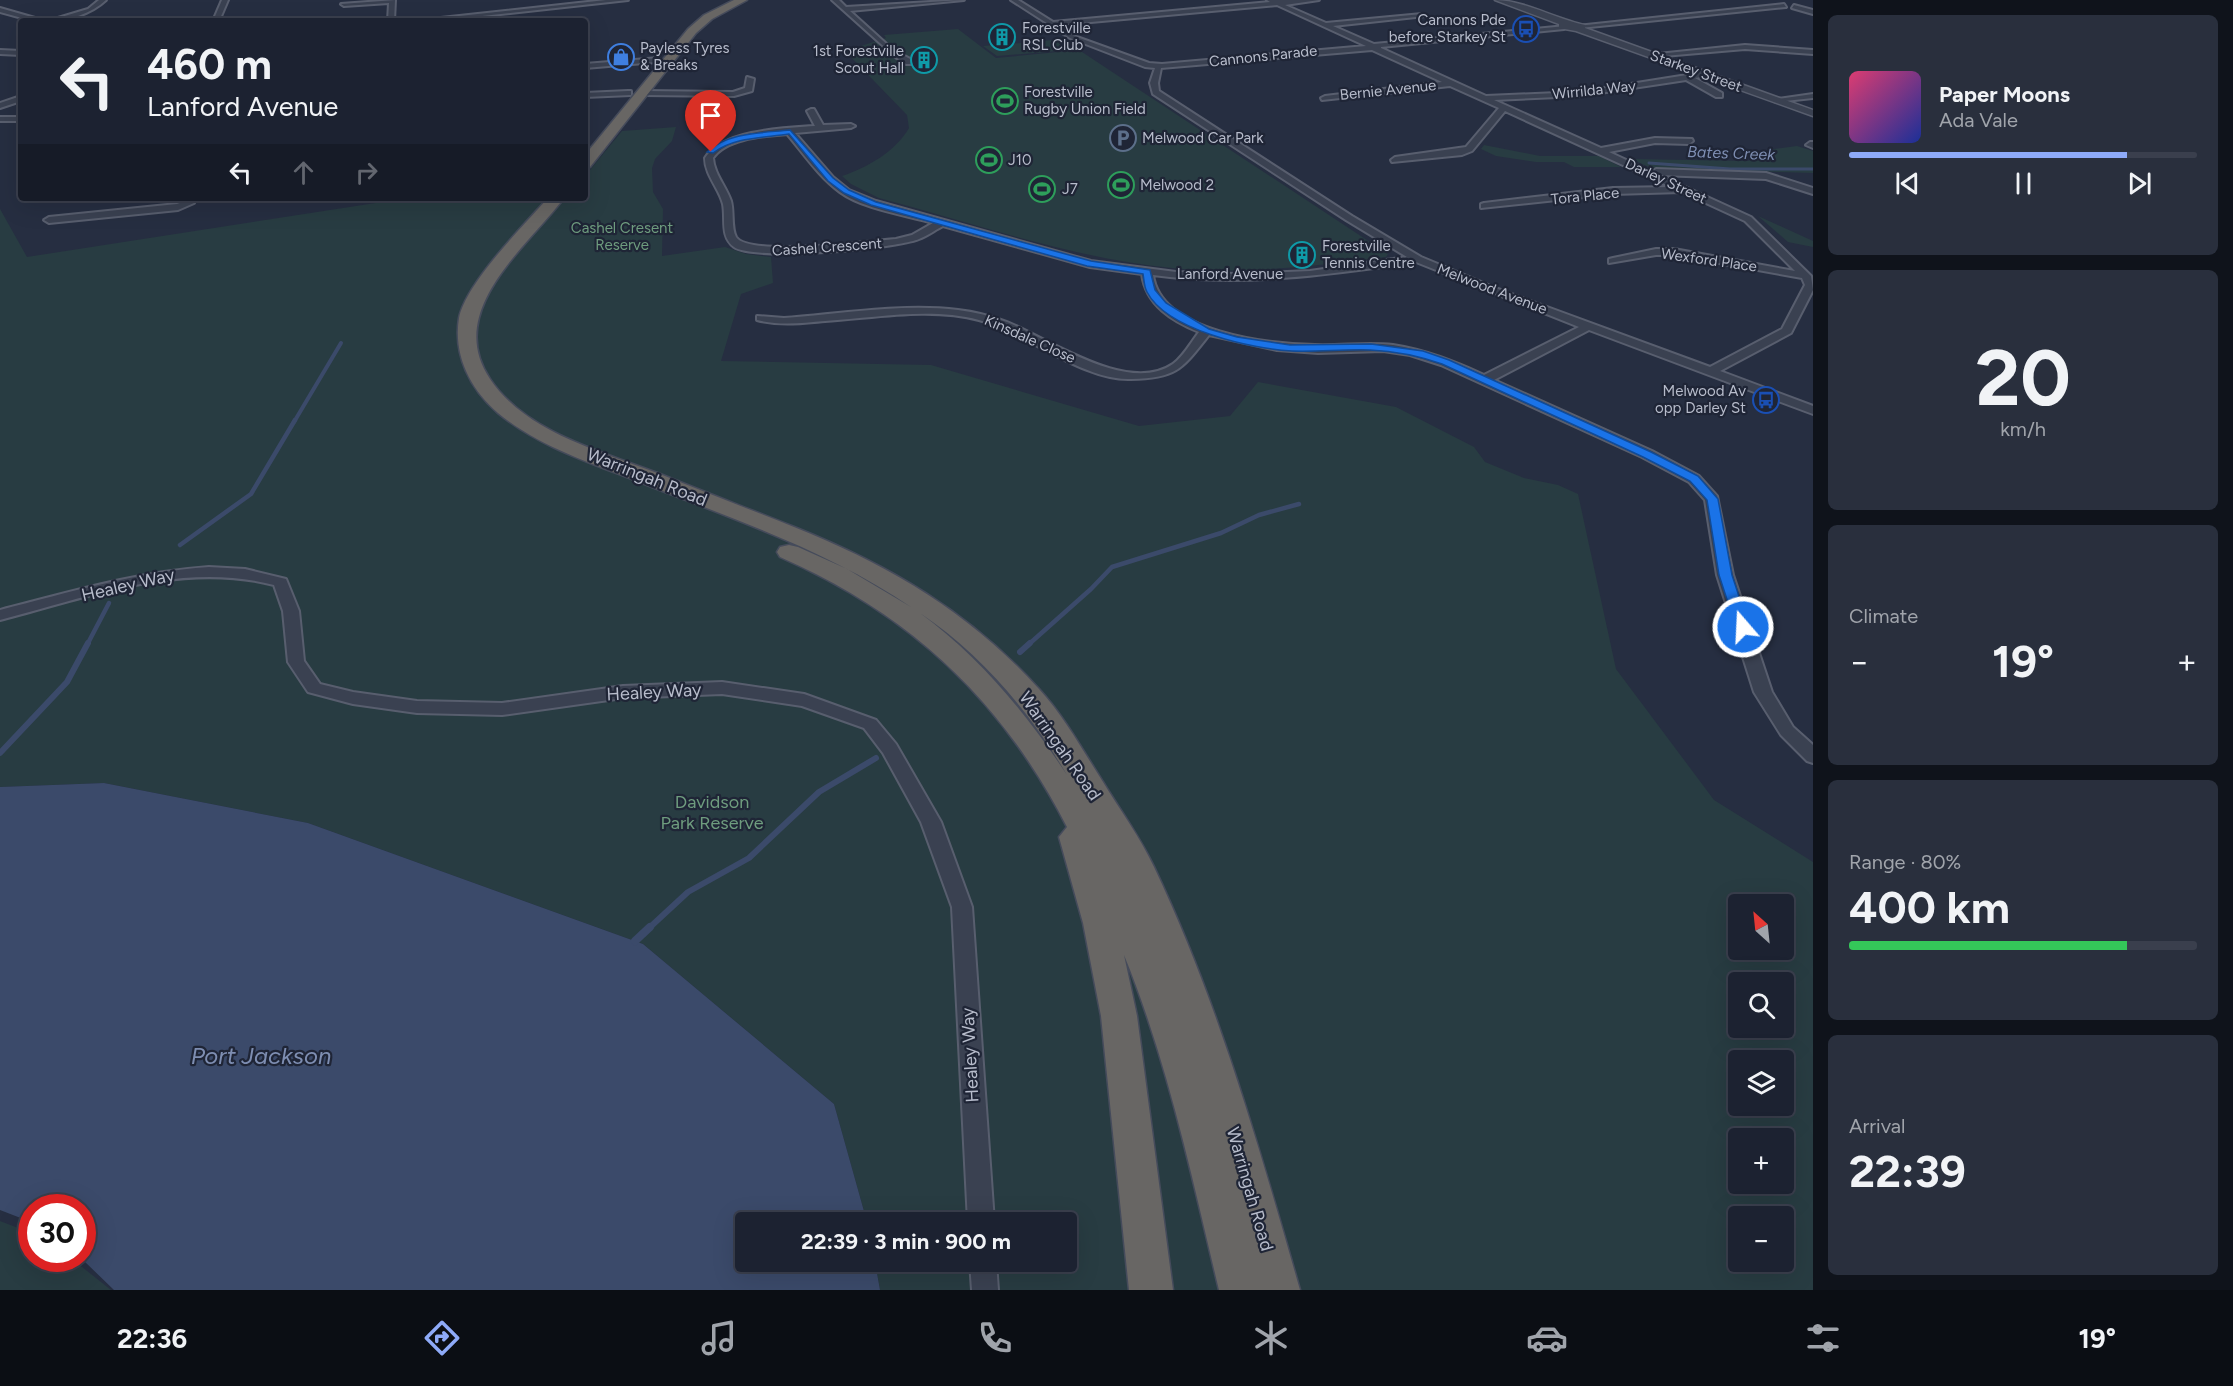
<!DOCTYPE html>
<meta charset="utf-8">
<style>
body{margin:0;font-family:Figtree,sans-serif;background:#292f3d;color:#f1f3f6;height:100vh;display:flex;flex-direction:column;font-size:22px;white-space:nowrap}
*{box-sizing:border-box;margin:0}
p{font-size:20px;color:#a0a4ab}
.icon{flex:none;width:33px;height:33px;fill:none;stroke:currentColor;stroke-width:2;stroke-linecap:round;stroke-linejoin:round}
.map{position:relative;flex:1;overflow:hidden}
.drawer{display:flex;flex-direction:column;gap:15px;padding:15px;background:#0f131b;width:420px}
.drawer>*{flex:none}
.top-card{position:absolute;left:18px;top:18px;width:570px;height:183px;border-radius:6px;box-shadow:0 6px 24px #0002,0 0 0 2px #3a3f4d;background:#1c2231;color:#f1f3f6;overflow:hidden}
.needle{width:39px;rotate:333deg}
.controls{position:absolute;left:1728px;top:894px;display:grid;gap:12px}
.controls a{display:grid;place-items:center;width:66px;height:66px;border-radius:6px;background:#1c2231;box-shadow:0 6px 24px #0002,0 0 0 2px #3a3f4d;font-size:30px}
.speed{position:absolute;left:18px;top:1194px;display:flex;gap:12px;font-size:30px;font-weight:700;text-align:center}
.speed>*{display:grid;place-content:center;width:78px;height:78px;border-radius:50%;background:#1c2231;box-shadow:0 6px 24px #0002,0 0 0 2px #3a3f4d;line-height:1}
.speed .limit{border:9px solid #d22;background:#fff;color:#111}
.pin{position:absolute;display:grid;place-items:center;width:51px;height:51px;color:#fff;margin:-62px -26px;border-radius:50% 50% 50% 0;rotate:-45deg;box-shadow:0 0 6px #0007}
.pin .icon{rotate:45deg}
.me{position:absolute;width:66px;margin:-33px;rotate:341deg;stroke-linejoin:round;filter:drop-shadow(0 0 4px #0008)}
.turn{display:flex;align-items:center;gap:21px;height:126px;padding:0 30px;font-size:27px}
.turn .icon{width:78px;height:78px;stroke-width:2.5}
.turn b{display:block;font-size:42px;line-height:51px}
.lanes{display:flex;align-items:center;height:57px;padding:0 30px;background:#0003;justify-content:center;gap:30px;direction:ltr}
.lanes .off{opacity:.35}
.big{font-size:45px;font-weight:700;line-height:1.1}
.drawer .widget{flex:1;display:flex;flex-direction:column;justify-content:center;gap:9px;min-width:0;padding:0 21px;border-radius:9px;background:#292f3d}
.drawer .dial{align-items:center;gap:0}
.dial b{font-size:78px;line-height:1}
.song{display:flex;align-items:center;gap:18px}
.cover{width:72px;height:72px;border-radius:9px;background:linear-gradient(135deg,hsl(340 70% 55%),hsl(230 70% 35%))}
.played{height:6px;border-radius:3px;background:linear-gradient(90deg,#8eaaf8 80%,#3a3f4d 80%)}
.keys{display:flex;justify-content:space-around;direction:ltr}
.heat{display:flex;justify-content:space-between;align-items:center;font-size:33px;direction:ltr}
.charge{height:9px;border-radius:4px;background:linear-gradient(90deg,#34c759 80%,#3a3f4d 0)}
.trip{position:absolute;left:735px;top:1212px;width:342px;height:60px;border-radius:6px;background:#1c2231;box-shadow:0 6px 24px #0002,0 0 0 2px #3a3f4d;font-weight:700;line-height:60px;text-align:center}
.dock{display:flex;height:96px;justify-content:space-around;align-items:center;background:#0b0e14;color:#a0a4ab}
.dock .icon{width:42px;height:42px}
.dock .active{color:#8eaaf8}
.dock b{font-size:27px;color:#f1f3f6}
main{display:flex;flex:1;min-height:0}
.map>svg:first-child{display:block}
.green{fill:#283c42;fill-rule:evenodd}
.water{fill:#3b4a6a}
.lines{fill:none;stroke-linecap:round;stroke-linejoin:round}
.stream-far4{stroke:#3b4a6a;stroke-width:3}
.stream-far3{stroke:#3b4a6a;stroke-width:4}
.stream-far2{stroke:#3b4a6a;stroke-width:4.5}
.stream-far1{stroke:#3b4a6a;stroke-width:6}
.stream{stroke:#3b4a6a;stroke-width:8}
.minor-casing{stroke:#585e6e;stroke-width:4}
.tertiary-casing{stroke:#585e6e;stroke-width:3}
.trunk-casing{stroke:#454b5b;stroke-width:3}
.minor{fill:#3a4151;fill-rule:evenodd}
.tertiary{fill:#3a4151;fill-rule:evenodd}
.trunk{fill:#686664;fill-rule:evenodd}
.route{fill:#1a73e8;stroke:#114b97;stroke-width:1.5}
.labels{text-anchor:middle;dominant-baseline:central;stroke-width:4.5;stroke-linejoin:round;paint-order:stroke}
.far-poi-label{font-size:15px;fill:#b7bccb;stroke:#1f2536;text-anchor:start}
.far-street-label{font-size:15px;fill:#b7bccb;stroke:#1f2536}
.far-park-label{font-size:15px;fill:#6e9c7e;stroke:#1f2536}
.far-water-label{font-size:16px;font-style:italic;fill:#7e8eb2;stroke:#1f2536}
.street-label{font-size:18px;fill:#b7bccb;stroke:#1f2536}
.park-label{font-size:18px;fill:#6e9c7e;stroke:#1f2536}
.near-water-label{font-size:24px;font-style:italic;fill:#7e8eb2;stroke:#1f2536}
</style>
<main>
<div class="map">
<svg width="1813" height="1290" viewBox="0 0 1813 1290">
<rect width="100%" height="100%" fill="#262e41"/>
<g class="green">
<path d="M958,29l38,29 83,-8 309,204 -2,3c-71,9 -143,18 -214,11 -100,-10 -196,-44 -293,-70l-28,-14 -9,-8c25,-8 54,-25 67,-48l-2,-13 -62,-64 41,-13 -2,-3z"/>
<polygon points="1061,39 1076,49 1037,53 1023,43"/>
<polygon points="1021,43 1035,53 997,56 983,46"/>
<path d="M676,127l-4,14 -17,18 -3,9 1,24 10,17 -1,47 63,-9 21,7 25,3 2,26 -32,11 -20,67 210,4 208,61 91,-10 28,-34 138,25 78,40 11,15 39,16 34,7 20,9 38,175 98,131 99,62v428h-933l-5,-28h191v-40h-199l-33,-118 -191,-160 -335,-121 -204,-40 -104,4v-578l27,48 381,-59h177v-22l37,-45zM1738,904h46v46h-46zM1738,982h46v46h-46zM1738,1060h46v46h-46zM1738,1138h46v46h-46zM1738,1216h46v46h-46z"/>
<polygon points="1484,145 1540,156 1599,156 1621,167 1574,167 1564,162 1536,162 1496,156 1481,149"/>
<polygon points="1797,146 1813,151 1813,173 1651,168 1631,159 1748,161 1767,150"/>
<polygon points="1758,216 1813,241 1813,247 1788,242"/>
<polygon points="0,1221 31,1233 32,1258 72,1259 111,1290 0,1290"/>
</g>
<polygon class="water" points="104,783 308,823 643,944 834,1104 867,1222 746,1222 746,1262 875,1262 880,1290 114,1290 82,1259 82,1208 32,1208 31,1222 0,1210 0,787"/>
<g class="lines">
<polyline class="stream-far4" points="1649,163 1730,169 1813,169"/>
<polyline class="stream-far3" points="294,422 341,343"/>
<g class="stream-far2">
<polyline points="180,545 251,494 295,420"/>
<polyline points="87,645 109,603"/>
<polyline points="1028,645 1091,589 1112,567 1221,533 1259,515 1299,504"/>
</g>
<g class="stream-far1">
<polyline points="1020,652 1030,643"/>
<polyline points="0,753 67,682 88,643"/>
<polyline points="648,929 688,892 749,858 819,792 876,758"/>
</g>
<polyline class="stream" points="635,941 650,927"/>
<defs>
<g id="minor">
<path d="M99,0h7c-15,14 -38,21 -58,21l40,-12z"/>
<polygon points="222,0 228,0 219,21 213,21"/>
<polygon points="395,0 394,21 388,21 389,3 344,6 341,4"/>
<polygon points="606,0 628,0 436,21 413,21"/>
<polygon points="832,0 839,0 846,7 964,0 850,11 892,49 890,52"/>
<path d="M1011,0h7l35,22 217,-20 -3,-2h52l-34,5 41,18 96,-9 3,2 -92,10 41,18 192,-18 -2,3 -183,18v1l105,48 94,-4 126,-20v4l-11,2 27,15v4h-6l-30,-17 -106,16 -86,4 107,48 54,-10 37,1 1,2 -4,3 -34,-1 -46,9 43,20 4,-3 110,4 47,15v6l-47,-15 -107,-4 92,42 60,59 2,14 -22,43 -71,38 93,35v8l-224,-84 -95,50 158,71 47,25 18,20 16,79 39,117 21,35 20,18v18l-6,-2 -26,-26 -27,-43 -37,-117 -12,-75 -16,-18 -47,-25 -201,-92 -31,-10 -27,-4 -65,2 -41,-3 -68,-15c-27,34 -32,43 -78,44 -48,2 -104,-46 -152,-59 -49,-13 -104,-2 -154,1 -23,2 -45,5 -68,-1v-4l27,2c54,-4 120,-15 174,-8 17,2 33,6 49,12 42,17 121,73 166,42 10,-7 19,-23 26,-32 -27,-11 -53,-27 -57,-58l-52,-7 -147,-41c-8,4 -16,10 -24,13 -24,10 -166,22 -185,8 -14,-11 -8,-27 -11,-43 -4,-16 -18,-29 -18,-46 18,-28 79,-30 110,-32l-8,-15 4,-2h3l9,16 28,-1 4,2 -4,2 -56,5 38,44 16,13 27,11 215,60 85,11 61,2 73,-3 97,-14 -61,-37 -193,-126 -3,-11 5,-15 -10,-1 -75,-29zM1277,5l89,41 -204,18 -13,-1 -75,-27 -16,-11zM1372,50l70,32 -117,14 -4,2 1,2 128,-14 49,22 -33,39 -71,10 -4,3 1,2 70,-7 10,-4 33,-40 166,76 -58,1 -129,15 -3,1v4l132,-14 69,-2 63,29 50,50 -121,-22h-18l-43,9 -4,1v4l47,-8h18l128,23 3,7 -23,44 -72,38 -212,-78 -77,-32 -69,-41 -193,-125 -1,-8 3,-15zM787,134c17,20 32,43 53,58 23,17 66,23 93,31l-21,12 -16,4c-26,2 -148,18 -160,-2 -5,-9 -2,-26 -5,-36 -5,-15 -17,-27 -18,-43 13,-20 52,-22 74,-24zM1416,262l163,65 -95,48c-29,-13 -58,-25 -91,-30 -26,-3 -52,1 -78,0 -46,-1 -154,-12 -162,-70 88,12 175,0 263,-13z"/>
<polygon points="1784,4 1786,7 1580,28 1577,26"/>
<polygon points="1794,5 1813,10 1813,14 1792,8"/>
<polygon points="0,8 42,20 43,21 33,21 0,12"/>
<polygon points="1745,45 1813,50 1813,54 1745,49 1652,57 1648,55"/>
<polygon points="0,50 21,51 21,55 0,54"/>
<polygon points="897,52 912,60 912,64 906,64 894,56"/>
<polygon points="659,58 656,62 585,68 585,64"/>
<polygon points="747,77 754,79 752,91 734,96 643,95 639,93 643,91 733,92 745,88"/>
<polygon points="628,91 631,91 631,95 585,97 585,93"/>
<polygon points="1813,94 1813,98 1776,102 1772,100"/>
<polygon points="21,96 21,101 0,108 0,103"/>
<rect x="0" y="117" width="21" height="4"/>
<polygon points="1810,142 1813,142 1813,148 1806,145"/>
<polygon points="185,198 195,198 194,203 178,210 49,223 44,220 49,217 177,204 185,201"/>
<path d="M209,567l36,2 41,10 13,32 5,50 16,23 33,8 64,9 85,2 121,-17 99,-4 82,12 72,26 20,24 45,78 31,85 22,315h-26l-16,-315 -31,-85 -38,-69 -19,-25 -62,-22 -80,-12 -99,4 -121,17 -85,-2 -64,-9 -45,-12 -20,-30 -5,-51 -9,-26c-92,-24 -185,12 -274,35v-10c70,-18 137,-38 209,-43z"/>
<polygon points="970,1262 996,1262 998,1290 972,1290"/>
</g>
<path id="tertiary" d="M1495,0c28,0 61,19 90,25v3l228,82v6l-237,-85 -17,-3v-4z"/>
<g id="trunk">
<polygon points="734,0 747,0 712,19 696,33 590,167 585,168 585,155 688,29 704,15"/>
<path d="M548,198h16c-38,50 -120,113 -74,181 36,54 113,73 170,95 44,18 89,35 134,53 95,38 175,85 245,162 25,27 44,62 64,93 17,28 37,55 51,85 64,135 105,280 146,423h-81c-27,-112 -51,-228 -95,-335l13,61 36,274h-44l-28,-274 -18,-93 -24,-86 8,-10c-65,-127 -157,-213 -287,-270l-3,-5 3,-5 9,-2 9,2 49,22 64,38c-85,-58 -184,-90 -279,-128 -47,-18 -95,-34 -134,-66 -28,-24 -45,-58 -39,-95 7,-35 65,-93 89,-120zM920,613c61,41 110,99 147,162 -41,-62 -87,-118 -147,-162z"/>
</g>
</defs>
<use href="#minor" class="minor-casing"/>
<use href="#tertiary" class="tertiary-casing"/>
<use href="#trunk" class="trunk-casing"/>
<use href="#minor" class="minor"/>
<use href="#tertiary" class="tertiary"/>
<use href="#trunk" class="trunk"/>
</g>
<path class="route" d="M790,130l43,48 16,12 27,12 215,59 59,9 5,20 11,13 43,26 28,8 53,8 81,-1 52,7 26,9 202,92 47,24 20,23 14,76 17,52 -6,4 -7,-4 -17,-52 -12,-75 -17,-19 -47,-24 -201,-93c-23,-8 -48,-13 -72,-14 -26,-1 -52,2 -78,1 -40,-2 -125,-21 -145,-59 -3,-5 -3,-13 -4,-18l-56,-8 -216,-61 -27,-12 -16,-12 -39,-47c-26,4 -55,3 -76,19l-6,-1c20,-20 57,-19 83,-22z"/>
<defs>
<symbol id="bus-ring" viewBox="-11 -11 22 22"><circle r="9.5" fill="#1f2536" stroke="#1a4fb4" stroke-width="1.5"/><path d="M-5-6H5V4H4V6H2V4H-2V6H-4V4H-5ZM-3.5-4V0h7V-4ZM-3.5 1.2v1.5H-2V1.2ZM2 1.2v1.5H3.5V1.2Z" fill="#1a4fb4"/></symbol>
<symbol id="building-ring" viewBox="-11 -11 22 22"><circle r="9.5" fill="#1f2536" stroke="#0f9aa8" stroke-width="1.5"/><path d="M-4-6H4V6H1V3H-1V6H-4ZM-2.5-4.3h1.7v1.8h-1.7ZM.8-4.3h1.7v1.8H.8ZM-2.5-1h1.7V.8h-1.7ZM.8-1h1.7V.8H.8Z" fill="#0f9aa8"/></symbol>
<symbol id="shop-ring" viewBox="-11 -11 22 22"><circle r="9.5" fill="#1f2536" stroke="#3f7fe0" stroke-width="1.5"/><path d="M-5-2.5h2.3a2.7 3.5 0 0 1 5.4 0H5L5.5 6h-11ZM-1.5-2.5h3a1.5 2.3 0 0 0-3 0Z" fill="#3f7fe0"/></symbol>
<symbol id="stadium-ring" viewBox="-11 -11 22 22"><circle r="9.5" fill="#1f2536" stroke="#2e9e5b" stroke-width="1.5"/><path d="M0-5a6.5 5 0 1 0 0 10a6.5 5 0 1 0 0-10ZM-3.5-1.8h7v3.6h-7Z" fill="#2e9e5b"/></symbol>
<symbol id="parking-ring" viewBox="-11 -11 22 22"><circle r="9.5" fill="#1f2536" stroke="#5c6f8a" stroke-width="1.5"/><path d="M-3.5-5.5H1a3.5 3.5 0 0 1 0 7H-1V5.5H-3.5ZM-1-3.4V-.6H.8a1.4 1.4 0 0 0 0-2.8Z" fill="#5c6f8a"/></symbol>
</defs>
<g fill-rule="evenodd">
<use href="#bus-ring" x="1511" y="14" width="30" height="30"/>
<use href="#building-ring" x="987" y="22" width="30" height="30"/>
<use href="#shop-ring" x="606" y="42" width="30" height="30"/>
<use href="#building-ring" x="909" y="45" width="30" height="30"/>
<use href="#stadium-ring" x="990" y="86" width="30" height="30"/>
<use href="#parking-ring" x="1108" y="123" width="30" height="30"/>
<use href="#stadium-ring" x="974" y="145" width="30" height="30"/>
<use href="#stadium-ring" x="1106" y="170" width="30" height="30"/>
<use href="#stadium-ring" x="1027" y="174" width="30" height="30"/>
<use href="#building-ring" x="1287" y="240" width="30" height="30"/>
<use href="#bus-ring" x="1751" y="385" width="30" height="30"/>
</g>
<g class="labels">
<g class="far-poi-label">
<text x="1506" y="20" text-anchor="end">Cannons Pde<tspan x="1506" dy="17">before Starkey St</tspan></text>
<text x="1022" y="28">Forestville<tspan x="1022" dy="17">RSL Club</tspan></text>
<text x="640" y="48">Payless Tyres<tspan x="640" dy="17">&amp; Breaks</tspan></text>
<text x="904" y="51" text-anchor="end">1st Forestville<tspan x="904" dy="17">Scout Hall</tspan></text>
<text x="1024" y="92">Forestville<tspan x="1024" dy="17">Rugby Union Field</tspan></text>
<text x="1142" y="138">Melwood Car Park</text>
<text x="1008" y="160">J10</text>
<text x="1140" y="185">Melwood 2</text>
<text x="1062" y="189">J7</text>
<text x="1322" y="246">Forestville<tspan x="1322" dy="17">Tennis Centre</tspan></text>
<text x="1746" y="391" text-anchor="end">Melwood Av<tspan x="1746" dy="17">opp Darley St</tspan></text>
</g>
<g class="far-street-label">
<text transform="translate(1263 56) rotate(-6)">Cannons Parade</text>
<text transform="translate(1696 71) rotate(20)">Starkey Street</text>
<text transform="translate(1388 90) rotate(-6)">Bernie Avenue</text>
<text transform="translate(1594 90) rotate(-6)">Wirrilda Way</text>
<text transform="translate(1666 181) rotate(25)">Darley Street</text>
<text transform="translate(1585 196) rotate(-6)">Tora Place</text>
<text transform="translate(827 247) rotate(-4)">Cashel Crescent</text>
<text transform="translate(1709 260) rotate(8)">Wexford Place</text>
<text x="1230" y="274">Lanford Avenue</text>
<text transform="translate(1492 289) rotate(21)">Melwood Avenue</text>
<text transform="translate(1030 339) rotate(24)">Kinsdale Close</text>
</g>
<g class="far-park-label">
<text x="622" y="228">Cashel Cresent<tspan x="622" dy="17">Reserve</tspan></text>
</g>
<g class="far-water-label">
<text transform="translate(1731 153) rotate(2)">Bates Creek</text>
</g>
<g class="street-label">
<text transform="translate(647 477) rotate(22)">Warringah Road</text>
<text transform="translate(128 585) rotate(-13)">Healey Way</text>
<text transform="translate(654 692) rotate(-3)">Healey Way</text>
<text transform="translate(1060 746) rotate(55)">Warringah Road</text>
<text transform="translate(970 1055) rotate(-93)">Healey Way</text>
<text transform="translate(1250 1189) rotate(74)">Warringah Road</text>
</g>
<g class="park-label">
<text x="712" y="802">Davidson<tspan x="712" dy="21">Park Reserve</tspan></text>
</g>
<g class="near-water-label">
<text x="261" y="1055">Port Jackson</text>
</g>
</g>
</svg>
<div class="controls">
<a><svg class="needle" viewBox="-14 -14 28 28"><path d="M0-13l5 13h-10z" fill="#e53935"/><path d="M0 13l5-13h-10z" fill="#a0a4ab"/></svg></a>
<a><svg class="icon" aria-label="search" viewBox="0 0 24 24"><circle cx="10" cy="10" r="6"/><path d="M15 15l6 6"/></svg></a>
<a><svg class="icon" aria-label="layers" viewBox="0 0 24 24"><path d="M12 4l9 5-9 5-9-5zM3 14l9 5 9-5"/></svg></a>
<a>+</a>
<a>−</a>
</div>
<div class="speed"><div class="limit">30</div></div>
<div class="pin" style="left:711px;top:152px;background:#d93025"><svg class="icon" aria-label="arrive" viewBox="0 0 24 24"><path d="M6 21V4h12l-3 4 3 4H6"/></svg></div>
<svg class="me" style="left:1743px;top:627px" viewBox="-20 -20 40 40"><circle r="17" fill="#1a73e8" stroke="#fff" stroke-width="3"/><path d="M0-11L8 9 0 5-8 9z" fill="#fff"/></svg>
<div class="trip">22:39 · 3 min · 900 m</div>
<div class="top-card">
<div class="turn"><svg class="icon" aria-label="left" viewBox="0 0 24 24"><path d="M17 20v-9H6M10 6l-5 5 5 5"/></svg><div><b>460 m</b>Lanford Avenue</div></div>
<div class="lanes"><svg class="icon" aria-label="left" viewBox="0 0 24 24"><path d="M17 20v-9H6M10 6l-5 5 5 5"/></svg><svg class="icon off" aria-label="ahead" viewBox="0 0 24 24"><path d="M12 20V5M6 11l6-6 6 6"/></svg><svg class="icon off" aria-label="right" viewBox="0 0 24 24"><path d="M7 20v-9h11M14 6l5 5-5 5"/></svg></div>
</div>
</div>
<section class="drawer">
<div class="widget">
<div class="song"><i class="cover"></i><div><b>Paper Moons</b><p>Ada Vale</p></div></div>
<div class="played"></div>
<div class="keys"><svg class="icon" aria-label="previous" viewBox="0 0 24 24"><path d="M18 5L8 12l10 7zM5 5v14"/></svg><svg class="icon" aria-label="pause" viewBox="0 0 24 24"><path d="M8 5v14M16 5v14"/></svg><svg class="icon" aria-label="next" viewBox="0 0 24 24"><path d="M6 5l10 7-10 7zM19 5v14"/></svg></div>
</div>
<div class="widget dial"><b>20</b><p>km/h</p></div>
<div class="widget"><p>Climate</p>
<div class="heat"><a>−</a><b class="big">19°</b><a>+</a></div>
</div>
<div class="widget"><p>Range · 80%</p><b class="big">400 km</b><div class="charge"></div></div>
<div class="widget"><p>Arrival</p><b class="big">22:39</b></div>
</section>
</main>
<nav class="dock">
<b>22:36</b>
<svg class="icon active" aria-label="directions" viewBox="0 0 24 24"><path d="M12 3l9 9-9 9-9-9zM9 14v-3h6M13 9l2 2-2 2"/></svg>
<svg class="icon" aria-label="music" viewBox="0 0 24 24"><path d="M9 18V5l10-2v13"/><circle cx="6" cy="18" r="3"/><circle cx="16" cy="16" r="3"/></svg>
<svg class="icon" aria-label="phone" viewBox="0 0 24 24"><path d="M5 4h4l2 5-3 2q2 4 5 5l2-3 5 2v4C11 20 4 13 5 4z"/></svg>
<svg class="icon" aria-label="climate" viewBox="0 0 24 24"><path d="M12 3v18M4 7l16 10M4 17L20 7"/></svg>
<svg class="icon" aria-label="car" viewBox="0 0 24 24"><path d="M5 17H2v-5l4-1 3-4h7l3 4 3 1v5h-3M9 17h6M6 11h13"/><circle cx="7" cy="17" r="2"/><circle cx="17" cy="17" r="2"/></svg>
<svg class="icon" aria-label="filters" viewBox="0 0 24 24"><path d="M4 7h16M4 17h16"/><circle cx="9" cy="7" r="2"/><circle cx="15" cy="17" r="2"/></svg>
<b>19°</b>
</nav>
